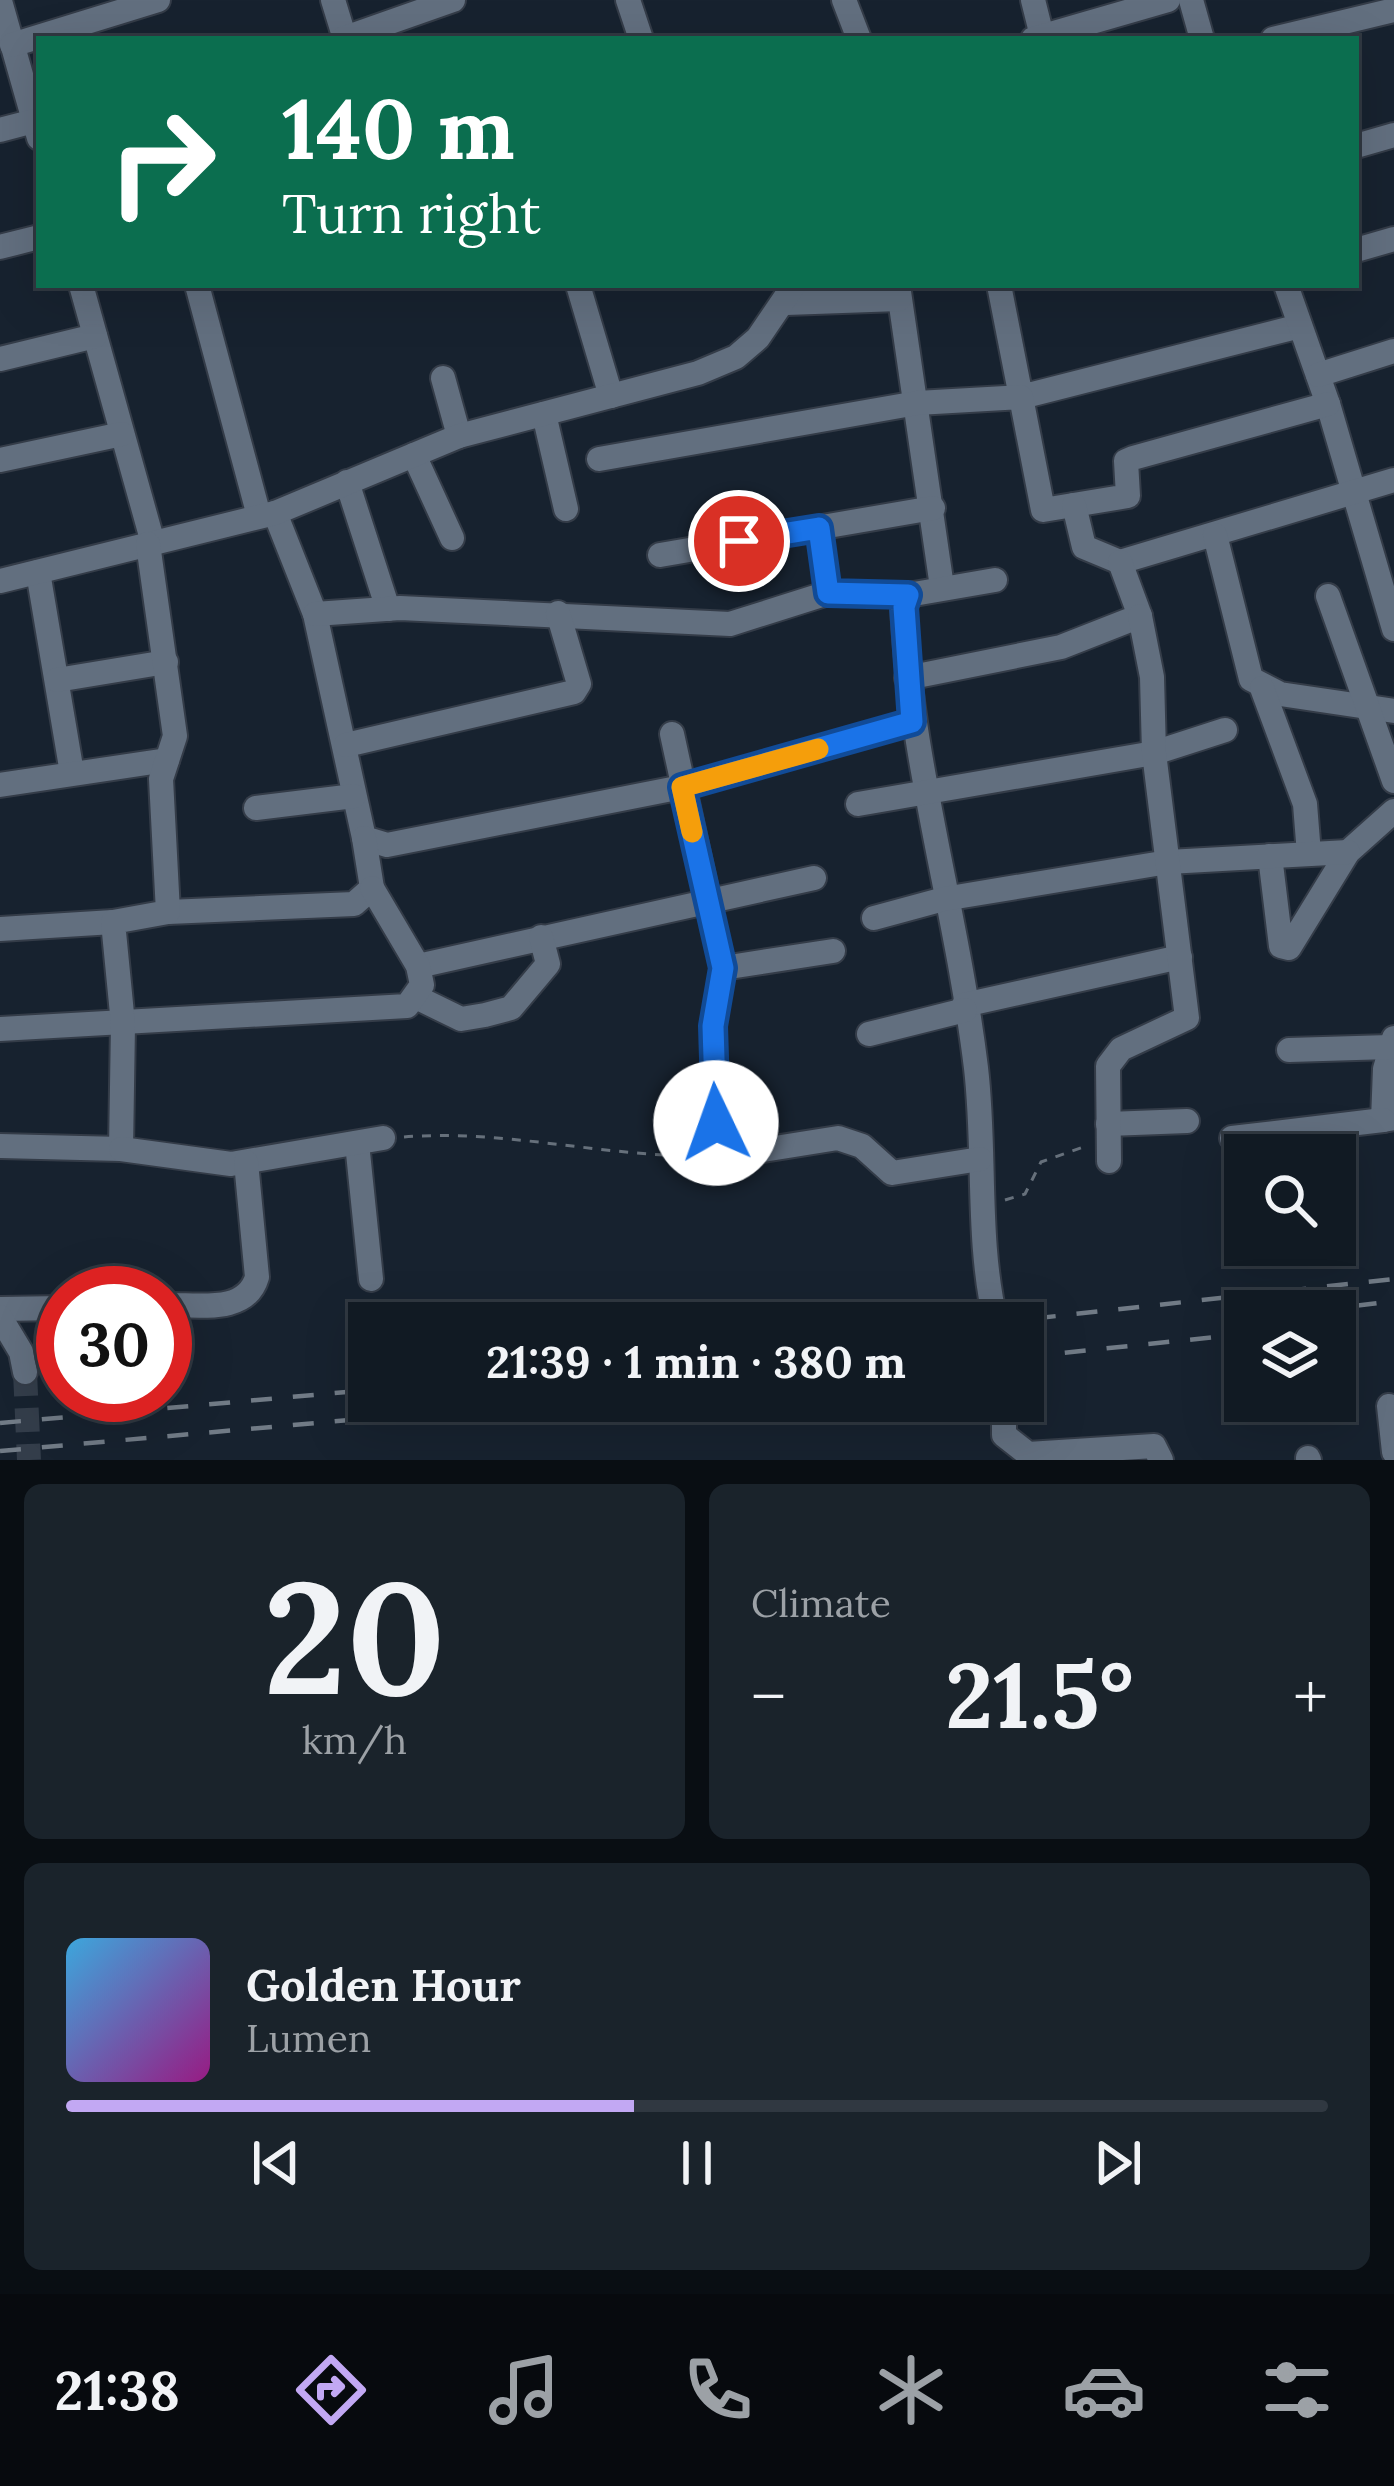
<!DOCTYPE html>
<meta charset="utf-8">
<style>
body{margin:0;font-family:Lora,serif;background:#1a232b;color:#f1f3f6;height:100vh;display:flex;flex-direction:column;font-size:45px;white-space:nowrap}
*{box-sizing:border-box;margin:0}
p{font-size:39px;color:#9ca1a6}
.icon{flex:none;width:66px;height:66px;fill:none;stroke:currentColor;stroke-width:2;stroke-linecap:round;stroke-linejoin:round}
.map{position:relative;height:1460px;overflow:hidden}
.side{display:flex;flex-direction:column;gap:24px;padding:24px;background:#090e13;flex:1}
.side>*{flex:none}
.top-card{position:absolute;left:36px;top:36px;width:1323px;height:252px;border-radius:0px;box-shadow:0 12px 48px #0002,0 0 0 3px #303841;background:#0b6e4f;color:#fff;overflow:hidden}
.controls{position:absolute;left:1224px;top:1134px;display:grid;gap:24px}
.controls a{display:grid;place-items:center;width:132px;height:132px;border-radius:0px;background:#111a23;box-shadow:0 12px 48px #0002,0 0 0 3px #303841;font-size:60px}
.speed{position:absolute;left:36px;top:1266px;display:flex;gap:24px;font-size:60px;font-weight:700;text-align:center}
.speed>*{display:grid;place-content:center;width:156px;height:156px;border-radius:50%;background:#111a23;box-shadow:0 12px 48px #0002,0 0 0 3px #303841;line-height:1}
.speed .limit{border:18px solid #d22;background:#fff;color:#111}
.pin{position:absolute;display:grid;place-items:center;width:102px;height:102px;color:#fff;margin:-51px;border:6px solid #fff;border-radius:50%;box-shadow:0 3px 12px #0007}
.me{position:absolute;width:132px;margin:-66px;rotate:357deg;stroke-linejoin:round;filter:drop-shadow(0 0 9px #0008)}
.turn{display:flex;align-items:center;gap:42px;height:252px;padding:0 48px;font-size:54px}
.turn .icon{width:156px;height:156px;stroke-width:2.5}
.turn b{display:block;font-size:84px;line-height:102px}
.big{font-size:90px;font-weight:800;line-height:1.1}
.side .widget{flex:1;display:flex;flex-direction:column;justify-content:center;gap:18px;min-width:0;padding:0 42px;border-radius:18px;background:#1a232b}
.side .dial{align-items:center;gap:0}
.dial b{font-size:156px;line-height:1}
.song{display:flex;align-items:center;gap:36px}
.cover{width:144px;height:144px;border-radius:18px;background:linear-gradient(135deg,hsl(200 70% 55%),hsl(310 70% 35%))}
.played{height:12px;border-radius:6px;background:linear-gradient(90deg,#c2a8f3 45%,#303841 45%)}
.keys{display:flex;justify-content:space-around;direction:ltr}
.heat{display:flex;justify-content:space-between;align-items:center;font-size:66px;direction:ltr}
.side .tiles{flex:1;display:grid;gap:24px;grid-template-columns:1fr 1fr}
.widget:last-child{grid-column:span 2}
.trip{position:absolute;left:348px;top:1302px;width:696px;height:120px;border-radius:0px;background:#111a23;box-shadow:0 12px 48px #0002,0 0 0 3px #303841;font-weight:800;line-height:120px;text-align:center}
.dock{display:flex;height:192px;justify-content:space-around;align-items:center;background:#070a0e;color:#9ca1a6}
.dock .icon{width:84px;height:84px}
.dock .active{color:#c2a8f3}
.dock b{font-size:54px;color:#f1f3f6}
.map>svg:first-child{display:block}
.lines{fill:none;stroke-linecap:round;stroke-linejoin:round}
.minor-tunnel{stroke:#333d4a;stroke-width:24;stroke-dasharray:24 12;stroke-linecap:butt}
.minor-casing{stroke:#343c48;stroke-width:28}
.path{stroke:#66707b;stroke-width:3;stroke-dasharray:9 9;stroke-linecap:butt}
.minor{stroke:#626f7f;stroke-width:24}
.rail{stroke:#717b86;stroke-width:4.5;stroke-dasharray:21 21;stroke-linecap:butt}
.route-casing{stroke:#114b97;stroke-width:30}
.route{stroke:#1a73e8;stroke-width:21}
.slow{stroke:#f59e0b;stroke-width:21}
</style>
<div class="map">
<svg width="1394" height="1460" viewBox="0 0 1394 1460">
<rect width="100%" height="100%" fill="#17222f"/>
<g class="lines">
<polyline class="minor-tunnel" points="25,1372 29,1460"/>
<defs>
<g id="minor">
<polyline points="333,0 345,39"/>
<polyline points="628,0 641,39"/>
<polyline points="844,0 859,39"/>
<polyline points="1033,0 1042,36"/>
<polyline points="1191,0 1202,39"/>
<polyline points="0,1 39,138"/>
<polyline points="342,39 453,0"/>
<polyline points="1033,39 1168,0"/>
<polyline points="1273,39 1394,10"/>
<polyline points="12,45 158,0"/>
<polyline points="0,130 34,121"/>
<polyline points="1356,146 1394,135"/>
<polyline points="0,247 39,237"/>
<polyline points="1356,250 1394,239"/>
<polyline points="81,285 153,543"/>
<polyline points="197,285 259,516"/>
<polyline points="578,285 611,396"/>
<polyline points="898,285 942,587"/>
<polyline points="999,285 1021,397 1300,326"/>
<polyline points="1286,285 1328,404 1394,629"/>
<polyline points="786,303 899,299"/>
<polyline points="0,359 95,336"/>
<polyline points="1318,375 1394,351"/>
<polyline points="443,378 459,436"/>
<polyline points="544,414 566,509"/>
<polyline points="414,455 452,538"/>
<polyline points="599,459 917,403 1021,397 1043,510 1128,496 1126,461 1133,458 1328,404"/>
<polyline points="0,460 122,434"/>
<polyline points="347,482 388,609"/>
<polyline points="1074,505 1084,547 1120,562 1394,480"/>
<polyline points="275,513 315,614 364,838 387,845 682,787 912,722"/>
<polyline points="819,528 828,593"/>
<polyline points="1215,535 1251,679 1280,694 1394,711"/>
<polyline points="660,555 933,508"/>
<polyline points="38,572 72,773"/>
<path d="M995,580l-87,15 -5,12c8,157 54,305 73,461 10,85 0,172 20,255"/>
<polyline points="0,581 275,513 459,436 698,373 736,357 758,338 794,285"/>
<polyline points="1328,596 1394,781"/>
<polyline points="315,614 400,608 730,624 828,593 908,595"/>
<polyline points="907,678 1061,647 1140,616 1120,562"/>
<polyline points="57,680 166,662"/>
<polyline points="1262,688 1305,804 1309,854"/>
<polyline points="672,734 723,968 713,1026 718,1157 838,1138 862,1146 892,1173 980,1159"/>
<polyline points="346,745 574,692 579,684 558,613"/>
<polyline points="0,785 167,760"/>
<polyline points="858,804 1154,753 1225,730"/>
<polyline points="256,808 354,796"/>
<polyline points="1270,856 1281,946 1289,948 1348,852 1394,811"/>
<polyline points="168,912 354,904 372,888 364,838"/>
<polyline points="874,918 944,899 1168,862 1348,852"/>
<polyline points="0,929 113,922"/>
<polyline points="418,966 814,878"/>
<polyline points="723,968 833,951"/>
<polyline points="418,998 461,1019 485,1015 511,1008 548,964 541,937"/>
<polyline points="964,1005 1180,957"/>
<polyline points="0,1029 407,1006 422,985 418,966 372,888"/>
<polyline points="869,1034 965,1010"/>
<polyline points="1394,1038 1385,1069 1383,1120 1394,1118"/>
<polyline points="1289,1050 1390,1047"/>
<polyline points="1108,1124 1187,1121"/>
<polyline points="1232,1138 1383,1120"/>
<polyline points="357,1143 371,1279"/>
<polyline points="0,1146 121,1149 123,1024 113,922 168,912 161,779 175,736 148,544"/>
<polyline points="121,1149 231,1164 383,1138"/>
<polyline points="1109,1161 1108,1066 1121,1049 1187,1018 1154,753 1152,677 1140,616"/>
<path d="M165,1305c32,-1 81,10 92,-28l-11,-115"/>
<polyline points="0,1309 63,1308"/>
<polyline points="0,1317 21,1352 25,1372"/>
<polyline points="1004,1401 1004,1435 1028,1454 1154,1446 1161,1460"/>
<polyline points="1389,1406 1394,1452"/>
<polyline points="1308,1458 1309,1460"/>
</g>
</defs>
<use href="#minor" class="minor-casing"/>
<g class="path">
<path d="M404,1137c97,-8 196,19 295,19"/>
<polyline points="1005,1200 1025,1194 1041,1162 1089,1145"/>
</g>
<use href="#minor" class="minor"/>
<g class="rail">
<polyline points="1314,1311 1394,1301"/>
<polyline points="993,1323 1394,1279"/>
<polyline points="1023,1357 1245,1334"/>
<polyline points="0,1423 369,1390"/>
<polyline points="0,1451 564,1401"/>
</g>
</g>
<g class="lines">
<defs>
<polyline id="route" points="716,1123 713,1026 723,968 682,787 912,722 904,607 908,595 828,593 819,528 739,541"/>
</defs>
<use href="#route" class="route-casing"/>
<use href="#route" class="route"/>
<polyline class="slow" points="692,832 682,787 818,749"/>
</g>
</svg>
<div class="controls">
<a><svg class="icon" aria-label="search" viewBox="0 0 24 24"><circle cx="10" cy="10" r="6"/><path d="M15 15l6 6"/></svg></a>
<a><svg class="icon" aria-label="layers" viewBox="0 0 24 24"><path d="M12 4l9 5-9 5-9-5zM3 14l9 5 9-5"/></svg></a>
</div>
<div class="speed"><div class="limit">30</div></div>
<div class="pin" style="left:739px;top:541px;background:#d93025"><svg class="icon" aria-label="arrive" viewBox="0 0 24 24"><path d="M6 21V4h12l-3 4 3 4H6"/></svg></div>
<svg class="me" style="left:716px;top:1123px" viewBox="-20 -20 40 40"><circle r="19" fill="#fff"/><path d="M0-13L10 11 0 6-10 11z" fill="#1a73e8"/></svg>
<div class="trip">21:39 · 1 min · 380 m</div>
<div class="top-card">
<div class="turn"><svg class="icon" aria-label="right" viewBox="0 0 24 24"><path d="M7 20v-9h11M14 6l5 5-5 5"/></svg><div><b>140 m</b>Turn right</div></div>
</div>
</div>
<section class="side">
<div class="tiles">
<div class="widget dial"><b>20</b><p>km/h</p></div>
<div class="widget"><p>Climate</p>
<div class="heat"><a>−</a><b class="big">21.5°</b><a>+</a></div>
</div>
<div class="widget">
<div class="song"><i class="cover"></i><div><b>Golden Hour</b><p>Lumen</p></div></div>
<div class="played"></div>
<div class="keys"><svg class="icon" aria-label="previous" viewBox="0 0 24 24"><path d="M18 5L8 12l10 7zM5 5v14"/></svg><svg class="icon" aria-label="pause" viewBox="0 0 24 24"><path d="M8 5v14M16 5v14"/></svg><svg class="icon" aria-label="next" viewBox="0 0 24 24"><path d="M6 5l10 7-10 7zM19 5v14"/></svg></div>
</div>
</div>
</section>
<nav class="dock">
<b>21:38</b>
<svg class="icon active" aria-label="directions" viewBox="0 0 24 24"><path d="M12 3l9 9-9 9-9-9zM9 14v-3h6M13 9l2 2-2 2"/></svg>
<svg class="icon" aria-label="music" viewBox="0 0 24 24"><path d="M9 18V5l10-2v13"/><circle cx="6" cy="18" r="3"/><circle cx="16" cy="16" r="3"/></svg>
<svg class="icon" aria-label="phone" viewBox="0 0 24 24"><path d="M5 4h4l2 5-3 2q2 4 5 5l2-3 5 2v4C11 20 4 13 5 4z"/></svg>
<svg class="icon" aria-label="climate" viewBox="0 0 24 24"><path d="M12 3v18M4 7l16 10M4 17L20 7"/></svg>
<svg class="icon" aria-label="car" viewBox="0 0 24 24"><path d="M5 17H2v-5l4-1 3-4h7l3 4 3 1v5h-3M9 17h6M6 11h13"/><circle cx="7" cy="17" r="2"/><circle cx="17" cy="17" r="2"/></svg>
<svg class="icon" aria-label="filters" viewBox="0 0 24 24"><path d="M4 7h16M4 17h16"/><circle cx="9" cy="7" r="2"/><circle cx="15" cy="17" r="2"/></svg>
</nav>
